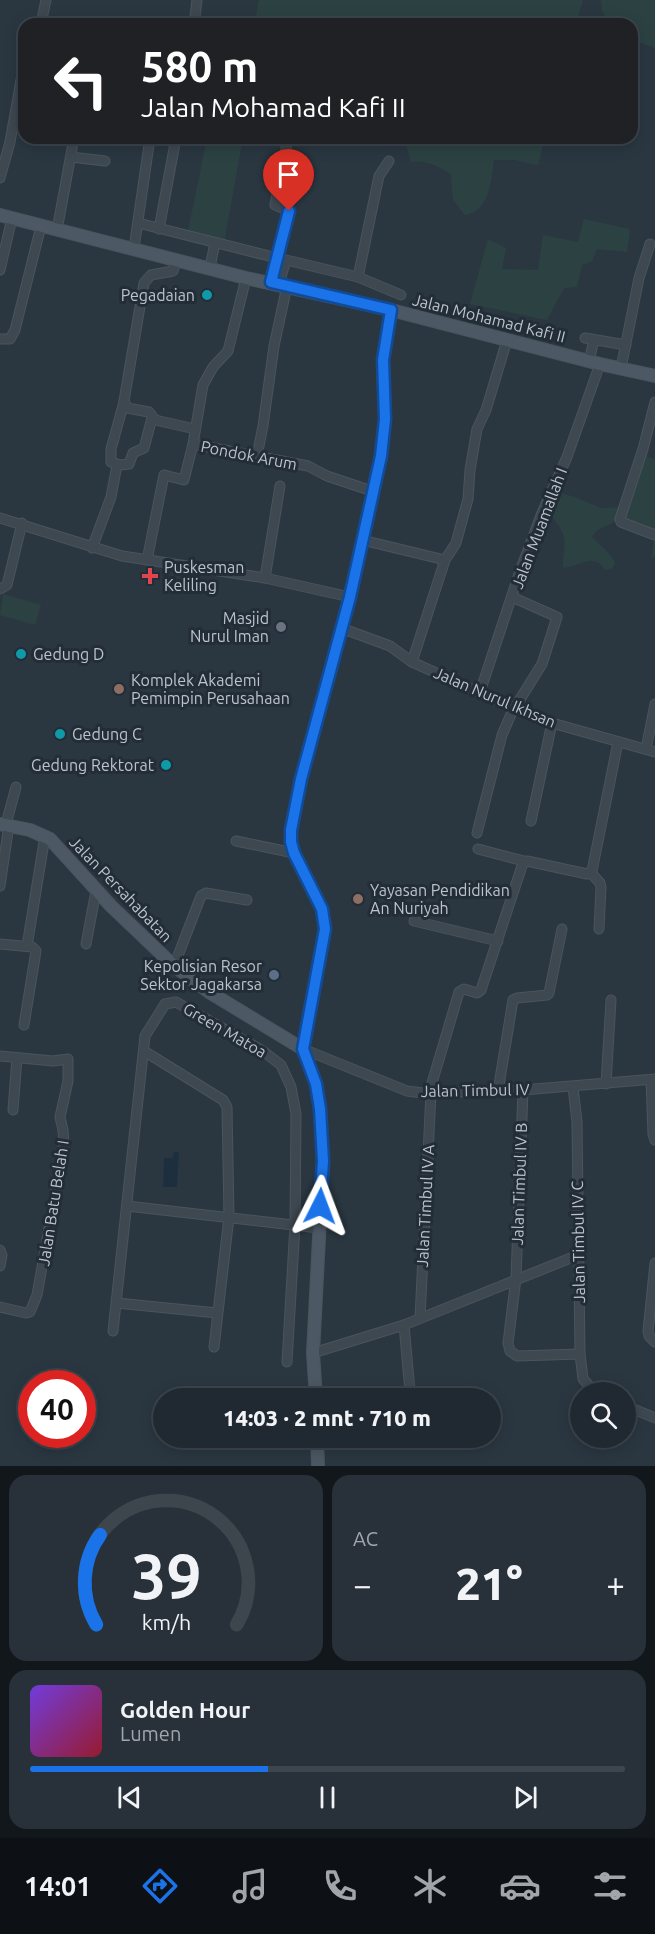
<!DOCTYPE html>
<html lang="id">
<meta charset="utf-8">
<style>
body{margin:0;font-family:Ubuntu,sans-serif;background:#283139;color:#f1f3f6;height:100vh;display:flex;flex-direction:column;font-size:22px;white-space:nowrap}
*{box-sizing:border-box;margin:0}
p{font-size:20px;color:#a2a6ab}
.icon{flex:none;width:33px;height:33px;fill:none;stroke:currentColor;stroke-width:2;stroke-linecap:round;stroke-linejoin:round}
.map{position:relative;height:1466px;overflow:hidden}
.drawer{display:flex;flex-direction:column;gap:9px;padding:9px;background:#12171b;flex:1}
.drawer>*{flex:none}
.guide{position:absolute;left:18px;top:18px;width:620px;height:126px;border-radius:18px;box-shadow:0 3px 15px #0003,0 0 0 2px #3d454d;background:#202124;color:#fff;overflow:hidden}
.tools{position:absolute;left:570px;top:1382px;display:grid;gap:12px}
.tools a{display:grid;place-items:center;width:66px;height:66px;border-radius:50%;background:#202931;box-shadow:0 3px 15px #0003,0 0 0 2px #3d454d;font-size:30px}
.speed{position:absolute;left:18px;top:1370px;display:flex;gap:12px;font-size:30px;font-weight:700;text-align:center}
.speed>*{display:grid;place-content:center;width:78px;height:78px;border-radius:50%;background:#202931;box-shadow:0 3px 15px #0003,0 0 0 2px #3d454d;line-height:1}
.speed .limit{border:9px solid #d22;background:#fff;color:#111}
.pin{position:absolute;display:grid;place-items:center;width:51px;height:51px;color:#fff;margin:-62px -26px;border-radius:50% 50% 50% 0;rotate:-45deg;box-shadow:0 0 6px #0007}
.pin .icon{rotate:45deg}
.me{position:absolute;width:66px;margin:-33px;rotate:3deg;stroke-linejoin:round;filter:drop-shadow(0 0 4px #0008)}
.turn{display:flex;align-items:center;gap:21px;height:126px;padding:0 24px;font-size:27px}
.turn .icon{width:78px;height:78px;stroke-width:2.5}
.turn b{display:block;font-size:42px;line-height:51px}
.big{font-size:45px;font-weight:800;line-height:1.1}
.drawer .card{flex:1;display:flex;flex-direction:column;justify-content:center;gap:9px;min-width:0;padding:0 21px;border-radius:18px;background:#283139}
.drawer .dial{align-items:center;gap:0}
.dial svg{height:156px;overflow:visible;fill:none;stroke:#3d454d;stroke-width:7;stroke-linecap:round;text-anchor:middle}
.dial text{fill:#f1f3f6;stroke:none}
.song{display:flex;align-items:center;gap:18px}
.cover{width:72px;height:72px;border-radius:9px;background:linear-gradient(135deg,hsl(260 70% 55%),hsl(350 70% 35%))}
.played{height:6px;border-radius:3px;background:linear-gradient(90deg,#1a73e8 40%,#3d454d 40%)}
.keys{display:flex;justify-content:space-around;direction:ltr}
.heat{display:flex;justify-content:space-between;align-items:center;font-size:33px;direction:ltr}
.drawer .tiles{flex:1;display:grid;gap:9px;grid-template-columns:1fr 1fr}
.card:last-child{grid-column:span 2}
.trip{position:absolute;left:153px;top:1388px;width:348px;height:60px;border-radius:30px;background:#202931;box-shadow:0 3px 15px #0003,0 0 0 2px #3d454d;font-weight:800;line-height:60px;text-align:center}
.tabs{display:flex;height:96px;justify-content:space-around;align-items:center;background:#0d1014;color:#a2a6ab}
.tabs .icon{width:42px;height:42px}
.tabs .on{color:#1a73e8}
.tabs b{font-size:27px;color:#f1f3f6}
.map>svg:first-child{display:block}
.green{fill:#2c4242}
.water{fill:#1d2f3f}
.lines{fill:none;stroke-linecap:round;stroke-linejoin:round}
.street-casing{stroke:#4b545e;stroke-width:11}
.secondary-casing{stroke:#4b545e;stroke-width:14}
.street{stroke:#3e4851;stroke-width:9}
.secondary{stroke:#4c5864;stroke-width:12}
.route-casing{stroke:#114b97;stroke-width:15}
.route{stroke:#1a73e8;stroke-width:10}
.culture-dot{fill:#0f9aa8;stroke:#232d37;stroke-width:2}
.health-dot{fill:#e0444e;stroke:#232d37;stroke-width:2}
.worship-dot{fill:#6b7280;stroke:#232d37;stroke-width:2}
.education-dot{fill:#8d6e63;stroke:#232d37;stroke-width:2}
.service-dot{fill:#5c6f8a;stroke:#232d37;stroke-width:2}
.labels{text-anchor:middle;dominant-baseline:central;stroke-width:6;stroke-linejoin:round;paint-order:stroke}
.poi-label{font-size:16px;fill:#bbc3cb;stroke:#232d37;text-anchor:start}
.street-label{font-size:16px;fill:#bbc3cb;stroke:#232d37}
</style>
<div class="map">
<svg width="655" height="1466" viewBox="0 0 655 1466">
<rect width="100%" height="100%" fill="#2a3741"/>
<g class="green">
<polygon points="259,0 583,0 576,24 262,24 256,15"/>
<polygon points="601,0 655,0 655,48 632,40 632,24 609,24 602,10"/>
<polygon points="207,138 238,138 242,143 223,249 186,241"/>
<path d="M401,138h144l-7,27 -24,-5h-20c-3,20 -4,51 -29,55l-12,-15 -2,-25c-12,-9 -25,-15 -40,-13l-4,-14z"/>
<polygon points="584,219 630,229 627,252 597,249 592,261 582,265 577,287 564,288 547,320 470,304 488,239 506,248 502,269 538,270 543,235 578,242"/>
<path d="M642,455l13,4v97l-4,3 3,-20 -13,-14 -17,-8 -28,14 -4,6c8,9 19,15 23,26l-3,6 -7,1c-10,-19 -27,-3 -42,-2 -1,-11 4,-24 0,-34 -8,-22 -24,-14 -10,-43l22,6 26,11 24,-1z"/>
<polygon points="3,594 41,605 35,625 0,615"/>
</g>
<polygon class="water" points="174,1152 179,1152 177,1187 163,1187 164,1158 173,1158"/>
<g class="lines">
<defs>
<g id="street">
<polyline points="41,24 46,0"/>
<polyline points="194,24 197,0"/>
<polyline points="71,157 105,161"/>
<polyline points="0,178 10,142 24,63"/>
<polyline points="138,223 277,258"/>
<polyline points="159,229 176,138"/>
<polyline points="57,230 74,138"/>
<polyline points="134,248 150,138"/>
<polyline points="177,259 173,271 151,275 144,283 124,401 127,408 149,412 155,420 195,429"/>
<polyline points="210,267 215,243"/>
<polyline points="0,270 12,218"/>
<polyline points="358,277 401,295"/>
<polyline points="271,282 289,211 275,205 288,138"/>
<polyline points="279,284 286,260 358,277 379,176 389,161"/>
<polyline points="585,338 626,345"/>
<polyline points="0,339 10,339 15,330 41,226"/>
<polyline points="589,361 594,340"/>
<polyline points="621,368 639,278 650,244"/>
<polyline points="124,402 111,449 111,462 120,465 129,464 133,453 144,448 152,418"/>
<polyline points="655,402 643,449 620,519 621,522 655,535"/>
<polyline points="193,444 308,466 327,476 372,491"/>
<polyline points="257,456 263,426 274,346 287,286"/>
<polyline points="0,518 122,556 265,578 350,597"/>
<polyline points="362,540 445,560"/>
<polyline points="92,548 111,497 117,465"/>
<polyline points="147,560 164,475 184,480 193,444 203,385 213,367 228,351 246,278"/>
<polyline points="265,578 280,486"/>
<polyline points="0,589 7,585 22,523"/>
<polyline points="341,628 390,646 412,662 514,708 552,723 655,752"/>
<polyline points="412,662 445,560 456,543 468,499 470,470 477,429 486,410 507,340"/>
<polyline points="480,692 520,571 542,513 567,457 600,364"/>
<polyline points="646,749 655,704"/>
<polyline points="531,821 552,723"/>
<polyline points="6,824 16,787"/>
<polyline points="477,833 502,735 512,712 542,664 557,617 512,597"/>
<polyline points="236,841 294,853"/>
<polyline points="478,849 524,861"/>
<polyline points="591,873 600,883 601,887 599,929"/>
<polyline points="0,886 9,825"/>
<polyline points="414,921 498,941"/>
<polyline points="0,944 32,947 36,951 24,1025"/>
<polyline points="86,944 96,891"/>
<polyline points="27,946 45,836"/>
<polyline points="174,966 201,896 206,893 247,900"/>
<polyline points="303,1049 407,1091 423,1093 523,1090 655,1079"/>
<polyline points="144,1051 223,1100 227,1107 229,1217 214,1347"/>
<polyline points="0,1056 53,1061 68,1059 68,1081 60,1117 63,1130 64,1145 37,1295 30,1312 26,1313 0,1307"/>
<polyline points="651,1080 653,1134 655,1140"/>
<polyline points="606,1084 611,1000"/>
<polyline points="573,1087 577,1122 580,1354 583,1379 595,1392"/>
<polyline points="523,1090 516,1278 508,1343 510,1351 517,1356 580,1354"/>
<polyline points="498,1091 513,1000 517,998 547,995 549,993 562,929"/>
<polyline points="429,1093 459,992 464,989 477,993 481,990 523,863 527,861 587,874 592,871 618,742"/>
<polyline points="13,1110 17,1058"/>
<polyline points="127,1206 319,1228"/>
<polyline points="0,1250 2,1255 0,1266"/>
<polyline points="655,1263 648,1331 649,1336 655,1342"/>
<polyline points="117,1303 217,1313"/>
<polyline points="420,1318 431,1093"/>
<polyline points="404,1325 410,1391"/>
<polyline points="113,1331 145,1036 165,1004 176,1002 263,1051 281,1065 291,1087 296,1114 295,1225 287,1362"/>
<polyline points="313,1353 404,1325 578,1255"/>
<polyline points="626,1406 655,1418"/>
<polyline points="592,1442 593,1437"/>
</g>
<g id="secondary">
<polyline points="0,215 246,278 391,310 600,364 655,376"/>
<polyline points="0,824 30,830 50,839 111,906 174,966 209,992 303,1049"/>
<polyline points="316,1398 313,1353 323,1161 320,1109 316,1084 303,1049 325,929 322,909 294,853 291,842 291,830 301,779 350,597 381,456 385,419 383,360 391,310"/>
<polyline points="317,1437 318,1466"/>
</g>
</defs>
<use href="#street" class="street-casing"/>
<use href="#secondary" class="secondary-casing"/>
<use href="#street" class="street"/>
<use href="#secondary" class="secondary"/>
</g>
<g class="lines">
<defs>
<polyline id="route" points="289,211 271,282 391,310 383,360 385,419 381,456 350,597 301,779 291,830 291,842 294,853 322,909 325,929 303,1049 316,1084 320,1109 323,1161 320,1206"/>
</defs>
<use href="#route" class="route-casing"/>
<use href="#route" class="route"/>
</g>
<g class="culture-dot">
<circle cx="207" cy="295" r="6"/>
<circle cx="21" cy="654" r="6"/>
<circle cx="60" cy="734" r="6"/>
<circle cx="166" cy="765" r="6"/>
</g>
<path class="health-dot" d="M147 567h6v6h6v6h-6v6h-6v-6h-6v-6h6z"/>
<circle class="worship-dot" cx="281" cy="627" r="6"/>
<g class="education-dot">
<circle cx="119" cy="689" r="6"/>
<circle cx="358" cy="899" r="6"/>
</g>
<circle class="service-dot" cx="274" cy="975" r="6"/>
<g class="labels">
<g class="poi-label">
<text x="195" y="295" text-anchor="end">Pegadaian</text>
<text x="164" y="567">Puskesman<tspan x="164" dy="18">Keliling</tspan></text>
<text x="269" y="618" text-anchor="end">Masjid<tspan x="269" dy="18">Nurul Iman</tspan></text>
<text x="33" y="654">Gedung D</text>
<text x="131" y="680">Komplek Akademi<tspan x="131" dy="18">Pemimpin Perusahaan</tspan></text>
<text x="72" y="734">Gedung C</text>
<text x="154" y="765" text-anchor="end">Gedung Rektorat</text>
<text x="370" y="890">Yayasan Pendidikan<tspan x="370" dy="18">An Nuriyah</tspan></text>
<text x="262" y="966" text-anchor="end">Kepolisian Resor<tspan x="262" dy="18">Sektor Jagakarsa</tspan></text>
</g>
<g class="street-label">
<text transform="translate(489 318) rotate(14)">Jalan Mohamad Kafi II</text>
<text transform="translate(249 455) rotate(11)">Pondok Arum</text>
<text transform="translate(539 528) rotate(-69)">Jalan Muamallah I</text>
<text transform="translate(495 697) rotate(23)">Jalan Nurul Ikhsan</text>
<text transform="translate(121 889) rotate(46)">Jalan Persahabatan</text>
<text transform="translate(225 1030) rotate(30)">Green Matoa</text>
<text transform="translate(475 1090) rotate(-1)">Jalan Timbul IV</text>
<text transform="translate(519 1184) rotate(-88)">Jalan Timbul IV B</text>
<text transform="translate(53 1203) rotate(-81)">Jalan Batu Belah I</text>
<text transform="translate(425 1206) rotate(-87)">Jalan Timbul IV A</text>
<text transform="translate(578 1242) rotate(-91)">Jalan Timbul IV C</text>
</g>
</g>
</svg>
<div class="tools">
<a><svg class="icon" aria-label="search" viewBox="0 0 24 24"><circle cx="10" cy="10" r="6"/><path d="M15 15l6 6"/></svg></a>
</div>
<div class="speed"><div class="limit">40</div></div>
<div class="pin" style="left:289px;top:211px;background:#d93025"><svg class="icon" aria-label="arrive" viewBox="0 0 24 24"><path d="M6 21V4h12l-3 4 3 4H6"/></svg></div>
<svg class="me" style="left:320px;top:1206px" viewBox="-20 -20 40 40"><path d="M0-17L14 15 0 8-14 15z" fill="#1a73e8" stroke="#fff" stroke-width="4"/></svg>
<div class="trip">14:03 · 2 mnt · 710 m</div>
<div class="guide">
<div class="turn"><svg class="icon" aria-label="left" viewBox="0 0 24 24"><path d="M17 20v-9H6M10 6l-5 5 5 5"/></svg><div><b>580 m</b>Jalan Mohamad Kafi II</div></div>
</div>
</div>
<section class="drawer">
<div class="tiles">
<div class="card dial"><svg viewBox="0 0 100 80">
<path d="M14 69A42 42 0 1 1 86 69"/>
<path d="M14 69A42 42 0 0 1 16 23" stroke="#1a73e8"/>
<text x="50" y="56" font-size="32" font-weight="700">39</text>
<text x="50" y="72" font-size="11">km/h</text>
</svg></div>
<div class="card"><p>AC</p>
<div class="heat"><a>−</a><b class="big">21°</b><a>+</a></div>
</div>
<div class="card">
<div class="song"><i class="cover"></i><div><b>Golden Hour</b><p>Lumen</p></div></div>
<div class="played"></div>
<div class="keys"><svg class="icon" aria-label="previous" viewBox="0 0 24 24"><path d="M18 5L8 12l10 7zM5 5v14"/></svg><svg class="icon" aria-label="pause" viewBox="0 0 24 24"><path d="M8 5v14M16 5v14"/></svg><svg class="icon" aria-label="next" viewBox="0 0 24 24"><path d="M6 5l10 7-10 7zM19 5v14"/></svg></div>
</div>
</div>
</section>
<nav class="tabs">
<b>14:01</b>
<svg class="icon on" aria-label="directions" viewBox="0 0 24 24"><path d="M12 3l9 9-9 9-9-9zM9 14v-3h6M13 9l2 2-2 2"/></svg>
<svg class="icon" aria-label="music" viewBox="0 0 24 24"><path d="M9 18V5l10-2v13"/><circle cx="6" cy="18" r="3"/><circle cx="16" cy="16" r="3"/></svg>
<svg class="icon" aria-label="phone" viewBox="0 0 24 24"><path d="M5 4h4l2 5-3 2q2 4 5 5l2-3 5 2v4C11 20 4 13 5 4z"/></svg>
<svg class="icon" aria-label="climate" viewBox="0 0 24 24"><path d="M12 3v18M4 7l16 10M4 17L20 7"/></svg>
<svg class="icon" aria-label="car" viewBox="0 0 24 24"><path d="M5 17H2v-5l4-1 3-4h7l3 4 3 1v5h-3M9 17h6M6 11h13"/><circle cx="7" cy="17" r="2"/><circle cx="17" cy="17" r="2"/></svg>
<svg class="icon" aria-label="filters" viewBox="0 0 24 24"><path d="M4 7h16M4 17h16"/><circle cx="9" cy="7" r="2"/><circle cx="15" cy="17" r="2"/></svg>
</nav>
